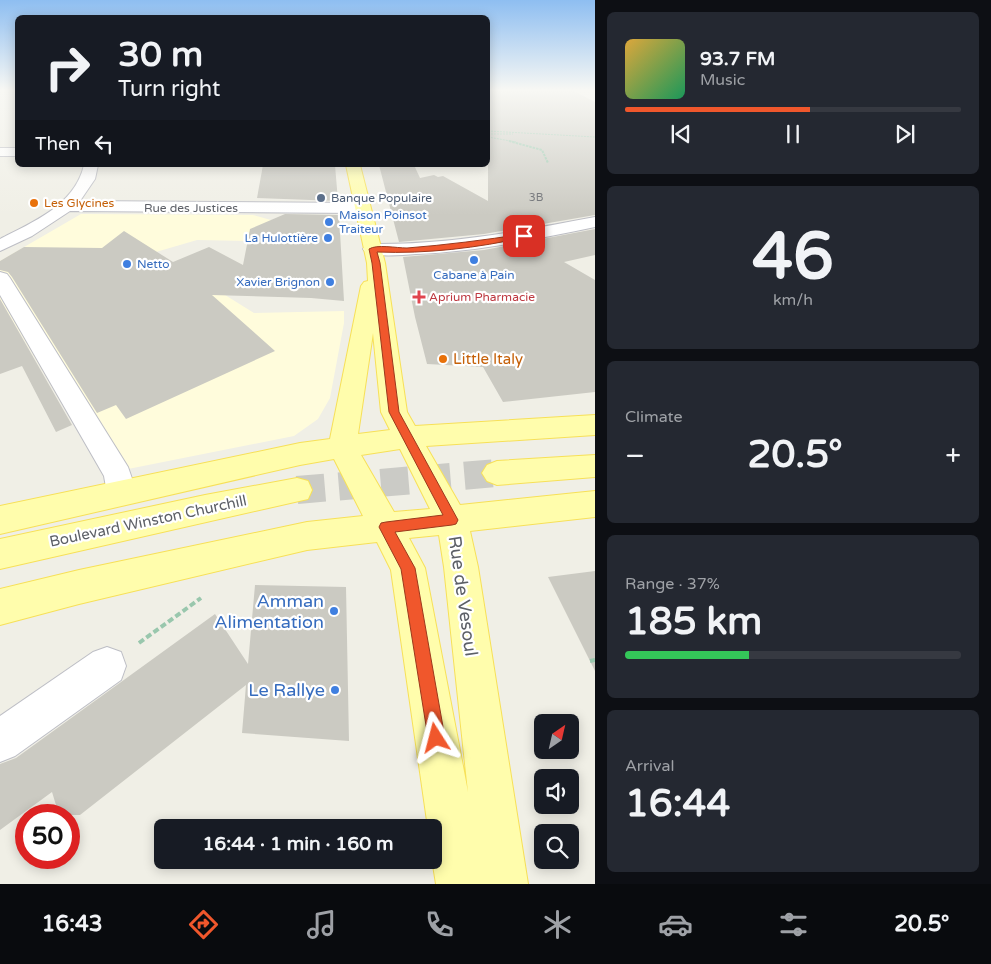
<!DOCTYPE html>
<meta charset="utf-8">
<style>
body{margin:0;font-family:"Varela Round",sans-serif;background:#242831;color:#f1f3f6;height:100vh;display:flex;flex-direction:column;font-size:19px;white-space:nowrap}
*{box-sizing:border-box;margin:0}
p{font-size:16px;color:#9ea1a6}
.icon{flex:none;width:28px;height:28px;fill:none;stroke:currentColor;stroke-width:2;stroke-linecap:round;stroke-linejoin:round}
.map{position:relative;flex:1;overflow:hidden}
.sheet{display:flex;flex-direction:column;gap:12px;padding:12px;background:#0d0f14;width:396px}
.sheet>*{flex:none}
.hud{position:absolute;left:15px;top:15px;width:475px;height:152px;border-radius:8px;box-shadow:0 2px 12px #0003;background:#171b24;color:#f1f3f6;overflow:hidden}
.needle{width:32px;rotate:34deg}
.buttons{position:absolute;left:534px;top:714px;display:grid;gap:10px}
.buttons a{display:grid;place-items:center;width:45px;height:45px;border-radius:8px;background:#171b24;box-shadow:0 2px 12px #0003;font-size:25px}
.speed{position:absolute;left:15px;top:804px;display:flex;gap:10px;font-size:25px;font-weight:700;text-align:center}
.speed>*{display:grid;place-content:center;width:65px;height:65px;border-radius:50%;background:#171b24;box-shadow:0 2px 12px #0003;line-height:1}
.speed .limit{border:8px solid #d22;background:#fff;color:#111}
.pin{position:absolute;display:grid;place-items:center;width:42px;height:42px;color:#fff;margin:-21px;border-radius:10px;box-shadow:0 2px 8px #0006}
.me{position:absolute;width:55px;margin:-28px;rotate:351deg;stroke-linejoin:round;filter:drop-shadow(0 0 4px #0008)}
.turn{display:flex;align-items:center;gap:18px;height:105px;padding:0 20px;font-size:22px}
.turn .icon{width:65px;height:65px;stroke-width:2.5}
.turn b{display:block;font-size:35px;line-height:42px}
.then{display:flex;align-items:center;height:48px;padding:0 20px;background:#0003;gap:10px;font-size:19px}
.big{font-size:38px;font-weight:800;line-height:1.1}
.sheet .widget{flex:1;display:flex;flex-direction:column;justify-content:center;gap:8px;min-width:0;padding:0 18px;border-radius:8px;background:#242831}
.sheet .dial{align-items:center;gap:0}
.dial b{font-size:65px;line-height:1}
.song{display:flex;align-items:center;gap:15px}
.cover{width:60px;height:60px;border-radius:8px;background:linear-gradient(135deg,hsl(40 70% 55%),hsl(150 70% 35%))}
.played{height:5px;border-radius:2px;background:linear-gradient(90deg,#f0572c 55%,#363941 55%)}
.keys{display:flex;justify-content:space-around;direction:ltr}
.heat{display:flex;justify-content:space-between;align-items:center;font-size:28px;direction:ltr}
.charge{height:8px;border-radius:4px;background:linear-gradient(90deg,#34c759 37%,#363941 0)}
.trip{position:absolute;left:154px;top:819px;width:288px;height:50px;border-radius:8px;background:#171b24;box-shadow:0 2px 12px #0003;font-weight:800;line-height:50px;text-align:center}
.tabs{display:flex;height:80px;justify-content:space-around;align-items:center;background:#090b0e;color:#9ea1a6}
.tabs .icon{width:35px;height:35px}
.tabs .selected{color:#f0572c}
.tabs b{font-size:22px;color:#f1f3f6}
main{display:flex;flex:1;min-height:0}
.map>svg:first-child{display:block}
.commercial{fill:#fffcdc}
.building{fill:#cbcac2}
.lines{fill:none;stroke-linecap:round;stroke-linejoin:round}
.major-tunnel{stroke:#cbcbc6;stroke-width:28;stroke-dasharray:28 14;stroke-linecap:butt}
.minor-casing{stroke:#bdbec5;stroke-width:2}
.major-casing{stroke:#f7e058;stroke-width:2}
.path-far2{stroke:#99c7ad;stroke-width:1;stroke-dasharray:2 1;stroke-linecap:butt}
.path-far1{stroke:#99c7ad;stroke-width:2;stroke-dasharray:2.5 1;stroke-linecap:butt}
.path{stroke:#99c7ad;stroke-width:4;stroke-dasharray:6 3;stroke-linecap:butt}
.minor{fill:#fff;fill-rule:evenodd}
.major{fill:#fffdac;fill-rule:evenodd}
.route{fill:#f0572c;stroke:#9c391d}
.service-dot{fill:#5c6f8a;stroke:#fff;stroke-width:2}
.food-dot{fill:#e8710a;stroke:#fff;stroke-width:2}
.shop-dot{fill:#3f7fe0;stroke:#fff;stroke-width:2}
.health-dot{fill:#e0444e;stroke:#fff;stroke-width:2}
.labels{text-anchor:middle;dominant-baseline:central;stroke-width:4.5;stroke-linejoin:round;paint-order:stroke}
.far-number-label{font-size:11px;fill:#787a7e}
.far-service-label{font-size:12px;fill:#4e5e75;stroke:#fff;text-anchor:start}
.far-food-label{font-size:12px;fill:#c56008;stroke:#fff;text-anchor:start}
.far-street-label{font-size:12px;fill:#5d6067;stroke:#fff}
.far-shop-label{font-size:12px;fill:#366cbe;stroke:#fff;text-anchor:start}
.far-health-label{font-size:12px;fill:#be3a42;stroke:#fff;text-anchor:start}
.food-label{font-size:15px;fill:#c56008;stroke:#fff;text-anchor:start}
.street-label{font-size:15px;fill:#5d6067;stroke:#fff}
.near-street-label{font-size:18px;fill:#5d6067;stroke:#fff}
.near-shop-label{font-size:18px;fill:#366cbe;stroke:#fff;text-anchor:end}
</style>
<main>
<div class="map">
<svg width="595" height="884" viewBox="0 0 595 884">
<rect width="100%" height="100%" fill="#f0efe6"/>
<polygon class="commercial" points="81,214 253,215 278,222 248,241 197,240 156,252 254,313 344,311 344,323 330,398 318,419 294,436 103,474 0,299 0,261"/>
<g class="building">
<polygon points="488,91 574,91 595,102 595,215 484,234 399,242 379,165 414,165 420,178 434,175 438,177 443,176 488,201"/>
<polygon points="263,165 335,165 338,201 257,198"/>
<polygon points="285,214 339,215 344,301 311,298 212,295 275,351 126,419 116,405 97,413 12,277 8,272 0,270 0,261 24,247 102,248 124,231 173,262 209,247 243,265 250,229"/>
<polygon points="595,229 595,255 564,262 595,280 595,392 503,402 483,367 427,364 415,317 403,257 484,250"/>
<polygon points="0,299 72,425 56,432 22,366 0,374"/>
<polygon points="595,571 595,671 548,577"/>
<polygon points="255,585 346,587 349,741 242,733 246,685 80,815 59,815 52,792 0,830 0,764 16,758 215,614 248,664"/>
</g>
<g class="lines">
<polyline class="major-tunnel" points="297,490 497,473"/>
<defs>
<g id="minor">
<rect x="0" y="148" width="18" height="8"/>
<path d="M84,165h14l-3,14 -15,22 282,2 6,2 2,3 -2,3 -6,2 -292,-2 -38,25 -32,15v-12c33,-17 75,-34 84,-74z"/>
<path d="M595,217v10c-59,12 -119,25 -179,27 -16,1 -35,3 -50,-1l-3,-4 3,-4 6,-1c76,1 149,-13 223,-27z"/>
<polygon points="0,272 7,274 10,278 128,467 137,493 133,502 122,505 111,502 107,493 104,476 0,295"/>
<polygon points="107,647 121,652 126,666 121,680 15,756 0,762 0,716 93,652"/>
</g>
<g id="major">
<path d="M346,165h14l25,98 22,149 8,14 180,-11v20l-169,11 34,59 135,-14v26l-125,14 8,36 50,317h-92l-4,-25v-31h-4l-37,-258 -14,-28 -70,8 -228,54 -79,21v-36l79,-19 228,-48 56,-6 -29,-57 -34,6 -300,69v-28l300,-63 30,-4 31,-153 3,-4 4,-1 -1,-18zM373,333l8,79 9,18 -32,4zM400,449l30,60 -36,3 -33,-57zM439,535l5,32 24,225 -43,-224 -16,-30z"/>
<polygon points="595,455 595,477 497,485 487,481 482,473 487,465 497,461"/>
<polygon points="297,478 308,481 312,490 308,499 0,569 0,539 205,495"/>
</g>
</defs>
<use href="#minor" class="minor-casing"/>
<use href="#major" class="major-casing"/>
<g class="path-far2">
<polyline points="488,131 595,137"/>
<polyline points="488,134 513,134"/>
<polyline points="488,137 516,142"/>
</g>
<polyline class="path-far1" points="509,141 542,150 548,163"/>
<g class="path">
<polyline points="139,643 201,598"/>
<polyline points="590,661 595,660"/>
</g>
<use href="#minor" class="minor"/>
<use href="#major" class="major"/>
</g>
<linearGradient id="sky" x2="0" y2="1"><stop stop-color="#8ebef1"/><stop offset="0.42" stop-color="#f8f8f4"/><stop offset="1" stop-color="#f8f8f4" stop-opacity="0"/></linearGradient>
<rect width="595" height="215" fill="url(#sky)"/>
<path class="route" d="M524,234l3,2 -1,1c-48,11 -100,17 -149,15l3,11 19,149 59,108 -2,4 -4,1 -57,7 20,36 30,170 -2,6 -7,3 -6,-3 -2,-6 -27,-169 -22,-42 2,-4 5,-1 57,-7 -54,-103 -17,-149 -3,-14c8,-5 27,-1 38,-1 39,-3 77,-8 117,-14z"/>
<circle class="service-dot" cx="321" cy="198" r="5"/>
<g class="food-dot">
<circle cx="34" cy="203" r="5"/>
<circle cx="443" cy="359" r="5"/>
</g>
<g class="shop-dot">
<circle cx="329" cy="222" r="5"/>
<circle cx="328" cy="238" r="5"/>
<circle cx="474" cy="260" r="5"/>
<circle cx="127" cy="264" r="5"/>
<circle cx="330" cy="282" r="5"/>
<circle cx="334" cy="611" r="5"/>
<circle cx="335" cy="690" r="5"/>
</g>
<path class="health-dot" d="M416.5 289.5h5v5h5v5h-5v5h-5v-5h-5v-5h5z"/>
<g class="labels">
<g class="far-number-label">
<text x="536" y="197">3B</text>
</g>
<g class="far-service-label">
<text x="331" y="198">Banque Populaire</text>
</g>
<g class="far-food-label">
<text x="44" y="203">Les Glycines</text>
</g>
<g class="far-street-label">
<text x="191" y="208">Rue des Justices</text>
</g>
<g class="far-shop-label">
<text x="339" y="215">Maison Poinsot<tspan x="339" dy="14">Traiteur</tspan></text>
<text x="318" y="238" text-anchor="end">La Hulottière</text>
<text x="137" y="264">Netto</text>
<text x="474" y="275" text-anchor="middle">Cabane à Pain</text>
<text x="320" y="282" text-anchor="end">Xavier Brignon</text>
</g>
<g class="far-health-label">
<text x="429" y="297">Aprium Pharmacie</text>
</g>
<g class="food-label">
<text x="453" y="359">Little Italy</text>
</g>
<g class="street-label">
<text transform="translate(148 521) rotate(-12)">Boulevard Winston Churchill</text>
</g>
<g class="near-street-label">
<text transform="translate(463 596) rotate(82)">Rue de Vesoul</text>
</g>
<g class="near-shop-label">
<text x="324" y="601">Amman<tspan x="324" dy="21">Alimentation</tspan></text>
<text x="325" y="690">Le Rallye</text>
</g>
</g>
</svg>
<div class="buttons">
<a><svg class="needle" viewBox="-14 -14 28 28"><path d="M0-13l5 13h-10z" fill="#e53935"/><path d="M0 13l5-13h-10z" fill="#9ea1a6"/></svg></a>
<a><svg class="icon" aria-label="sound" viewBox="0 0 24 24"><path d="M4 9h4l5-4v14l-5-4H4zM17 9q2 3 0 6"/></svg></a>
<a><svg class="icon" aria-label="search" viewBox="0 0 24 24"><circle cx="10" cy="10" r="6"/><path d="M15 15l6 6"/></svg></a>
</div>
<div class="speed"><div class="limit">50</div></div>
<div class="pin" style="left:524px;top:236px;background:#d93025"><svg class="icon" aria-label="arrive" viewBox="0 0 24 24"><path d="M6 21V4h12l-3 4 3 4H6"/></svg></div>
<svg class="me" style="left:436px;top:738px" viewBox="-20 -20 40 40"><path d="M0-17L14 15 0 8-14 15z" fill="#f0572c" stroke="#fff" stroke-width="4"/></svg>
<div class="trip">16:44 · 1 min · 160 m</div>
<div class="hud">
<div class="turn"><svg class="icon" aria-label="right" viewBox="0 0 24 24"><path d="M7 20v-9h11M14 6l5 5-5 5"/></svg><div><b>30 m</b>Turn right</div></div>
<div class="then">Then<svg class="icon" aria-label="left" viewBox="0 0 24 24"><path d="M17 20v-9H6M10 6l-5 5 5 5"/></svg></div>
</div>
</div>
<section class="sheet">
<div class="widget">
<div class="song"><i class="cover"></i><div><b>93.7 FM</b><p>Music</p></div></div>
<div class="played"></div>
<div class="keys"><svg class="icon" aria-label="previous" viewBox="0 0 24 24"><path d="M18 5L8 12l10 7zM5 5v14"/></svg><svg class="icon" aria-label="pause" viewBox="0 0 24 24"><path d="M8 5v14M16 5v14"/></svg><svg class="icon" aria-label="next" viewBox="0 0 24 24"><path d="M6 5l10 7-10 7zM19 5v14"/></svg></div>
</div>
<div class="widget dial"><b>46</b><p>km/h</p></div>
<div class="widget"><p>Climate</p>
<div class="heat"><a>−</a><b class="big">20.5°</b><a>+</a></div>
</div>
<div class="widget"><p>Range · 37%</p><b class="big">185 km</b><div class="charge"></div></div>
<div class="widget"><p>Arrival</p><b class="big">16:44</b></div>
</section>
</main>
<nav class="tabs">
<b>16:43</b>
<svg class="icon selected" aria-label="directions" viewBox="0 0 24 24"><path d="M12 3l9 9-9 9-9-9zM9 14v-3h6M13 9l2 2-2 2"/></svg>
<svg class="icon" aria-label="music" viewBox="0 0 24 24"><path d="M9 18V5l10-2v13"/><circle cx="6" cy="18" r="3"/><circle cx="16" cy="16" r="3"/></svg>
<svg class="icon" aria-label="phone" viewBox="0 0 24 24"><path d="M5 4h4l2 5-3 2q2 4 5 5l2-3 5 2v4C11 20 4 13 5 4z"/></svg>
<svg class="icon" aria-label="climate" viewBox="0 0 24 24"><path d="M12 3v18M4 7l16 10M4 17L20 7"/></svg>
<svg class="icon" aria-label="car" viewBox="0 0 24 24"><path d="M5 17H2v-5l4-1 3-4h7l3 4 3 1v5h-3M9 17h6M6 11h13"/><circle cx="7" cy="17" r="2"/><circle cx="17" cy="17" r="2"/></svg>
<svg class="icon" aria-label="filters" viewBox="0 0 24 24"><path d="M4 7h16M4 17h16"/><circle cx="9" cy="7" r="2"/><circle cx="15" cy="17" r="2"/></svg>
<b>20.5°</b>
</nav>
